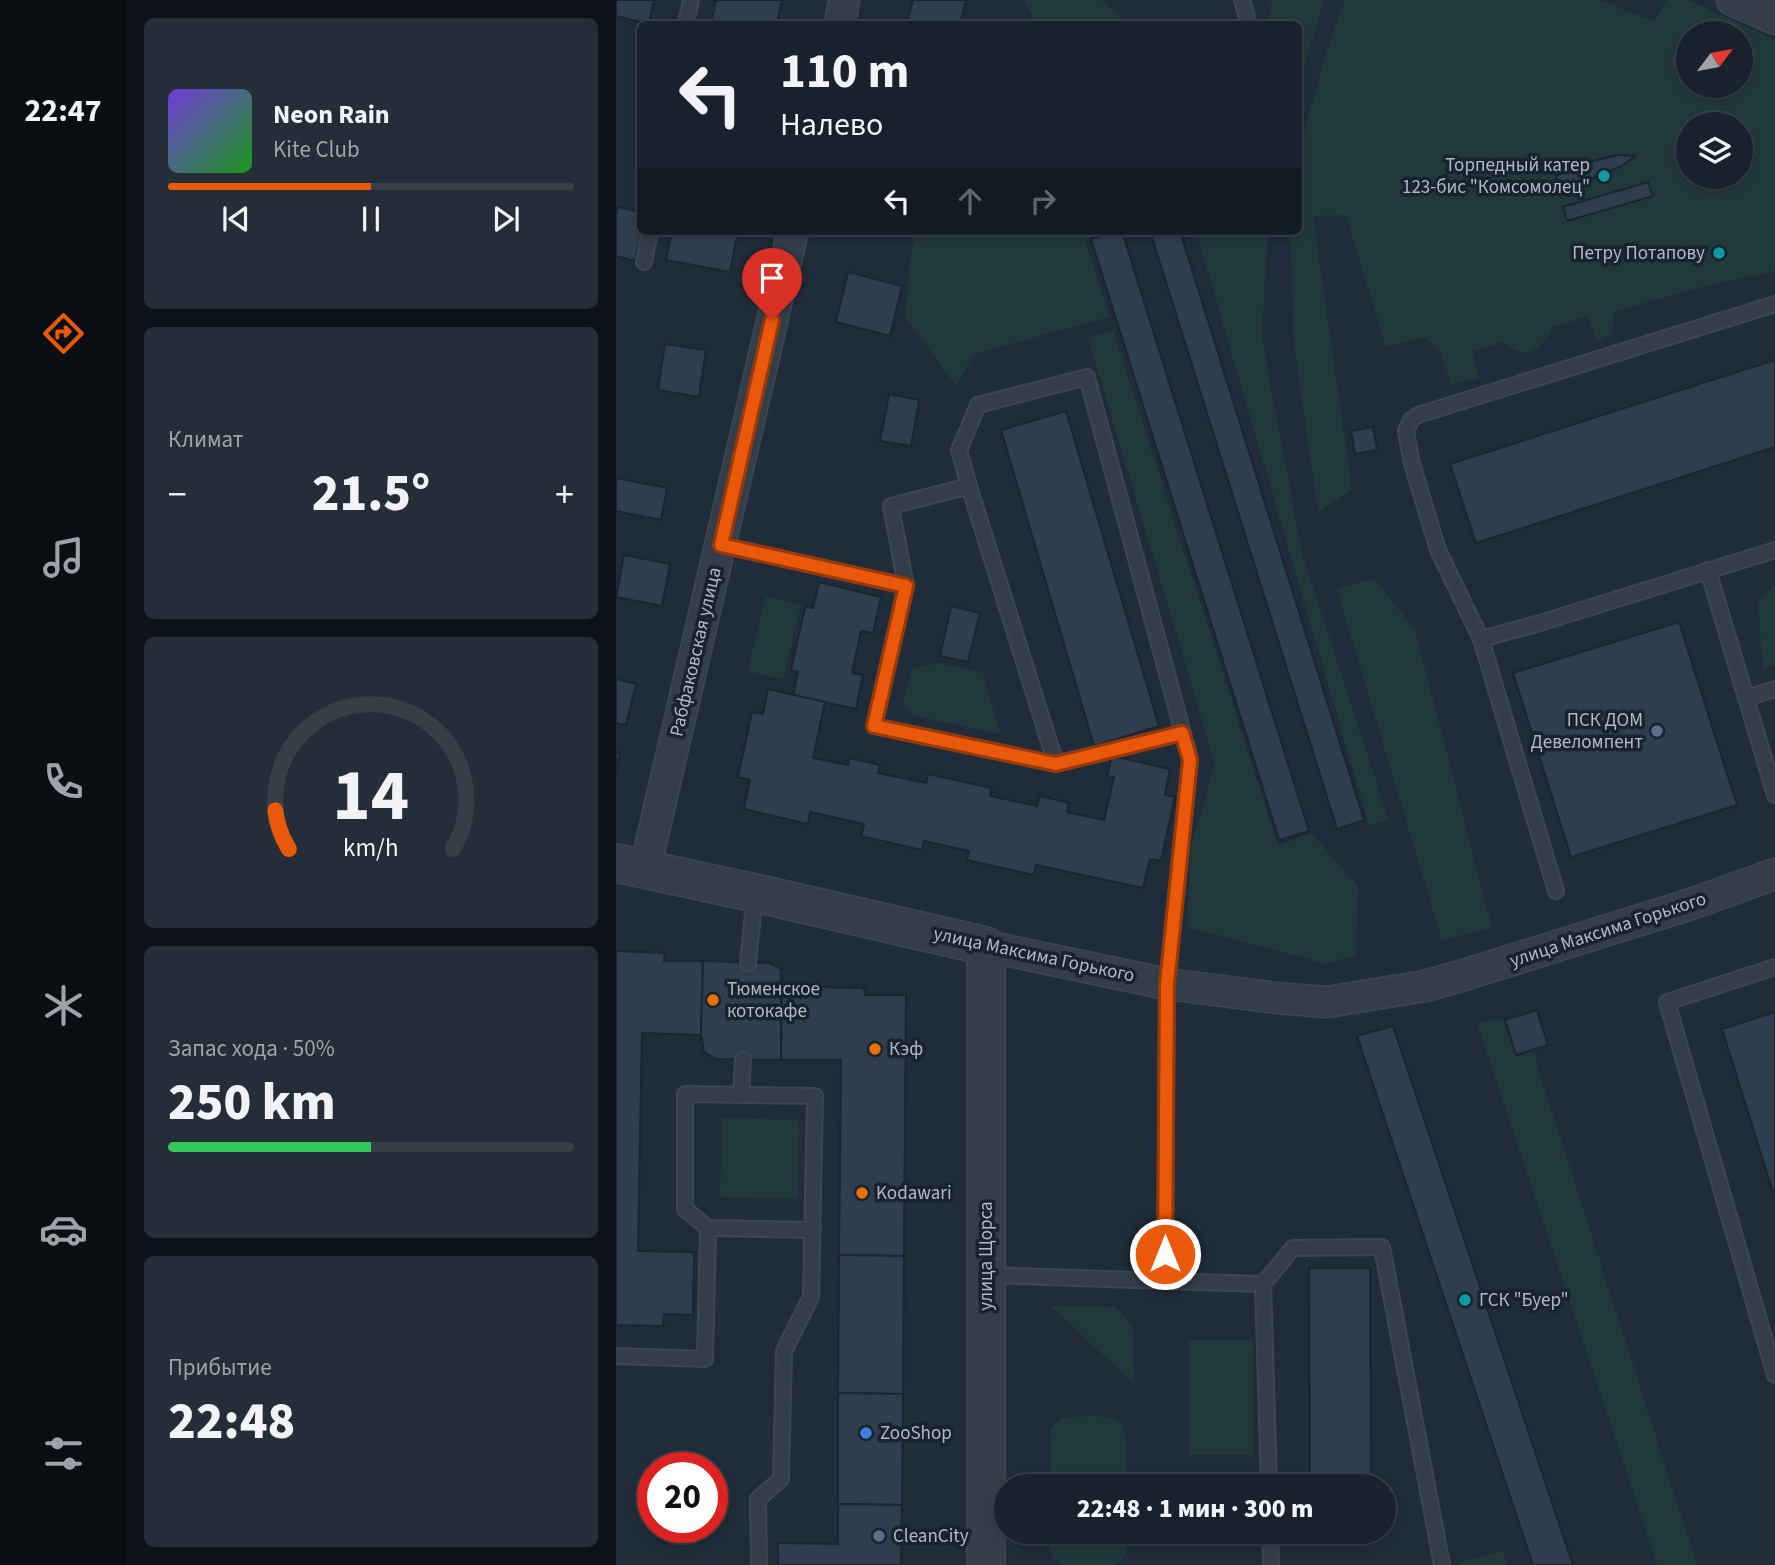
<!DOCTYPE html>
<html lang="ru">
<meta charset="utf-8">
<style>
body{margin:0;font-family:"Source Sans 3",sans-serif;background:#252e38;color:#f1f3f6;height:100vh;display:flex;flex-direction:column;font-size:26px;white-space:nowrap}
*{box-sizing:border-box;margin:0}
p{font-size:23px;color:#9fa3a9}
.icon{flex:none;width:38px;height:38px;fill:none;stroke:currentColor;stroke-width:2;stroke-linecap:round;stroke-linejoin:round}
.map{position:relative;flex:1;overflow:hidden}
.drawer{display:flex;flex-direction:column;gap:18px;padding:18px;background:#0d1218;width:490px}
.drawer>*{flex:none}
.guide{position:absolute;left:21px;top:21px;width:665px;height:214px;border-radius:10px;box-shadow:0 4px 10px #0003,0 0 0 2px #363e48;background:#18212c;color:#f1f3f6;overflow:hidden}
.needle{width:46px;rotate:58deg}
.fabs{position:absolute;left:1060px;top:21px;display:grid;gap:14px}
.fabs a{display:grid;place-items:center;width:77px;height:77px;border-radius:50%;background:#18212c;box-shadow:0 4px 10px #0003,0 0 0 2px #363e48;font-size:35px}
.speed{position:absolute;left:21px;top:1452px;display:flex;gap:14px;font-size:35px;font-weight:700;text-align:center}
.speed>*{display:grid;place-content:center;width:91px;height:91px;border-radius:50%;background:#18212c;box-shadow:0 4px 10px #0003,0 0 0 2px #363e48;line-height:1}
.speed .limit{border:10px solid #d22;background:#fff;color:#111}
.pin{position:absolute;display:grid;place-items:center;width:60px;height:60px;color:#fff;margin:-72px -30px;border-radius:50% 50% 50% 0;rotate:-45deg;box-shadow:0 0 7px #0007}
.pin .icon{rotate:45deg}
.me{position:absolute;width:77px;margin:-38px;rotate:0deg;stroke-linejoin:round;filter:drop-shadow(0 0 5px #0008)}
.turn{display:flex;align-items:center;gap:24px;height:147px;padding:0 28px;font-size:32px}
.turn .icon{width:91px;height:91px;stroke-width:2.5}
.turn b{display:block;font-size:49px;line-height:60px}
.lanes{display:flex;align-items:center;height:66px;padding:0 28px;background:#0003;justify-content:center;gap:35px;direction:ltr}
.lanes .off{opacity:.35}
.big{font-size:52px;font-weight:800;line-height:1.1}
.drawer .widget{flex:1;display:flex;flex-direction:column;justify-content:center;gap:10px;min-width:0;padding:0 24px;border-radius:10px;background:#252e38}
.drawer .dial{align-items:center;gap:0}
.dial svg{height:182px;overflow:visible;fill:none;stroke:#363e48;stroke-width:7;stroke-linecap:round;text-anchor:middle}
.dial text{fill:#f1f3f6;stroke:none}
.song{display:flex;align-items:center;gap:21px}
.cover{width:84px;height:84px;border-radius:10px;background:linear-gradient(135deg,hsl(260 70% 55%),hsl(120 70% 35%))}
.played{height:7px;border-radius:4px;background:linear-gradient(90deg,#ea580c 50%,#363e48 50%)}
.keys{display:flex;justify-content:space-around;direction:ltr}
.heat{display:flex;justify-content:space-between;align-items:center;font-size:38px;direction:ltr}
.charge{height:10px;border-radius:5px;background:linear-gradient(90deg,#34c759 50%,#363e48 0)}
.trip{position:absolute;left:378px;top:1474px;width:402px;height:70px;border-radius:35px;background:#18212c;box-shadow:0 4px 10px #0003,0 0 0 2px #363e48;font-weight:800;line-height:70px;text-align:center}
main{display:flex;flex:1;min-height:0}
.dock{display:flex;flex-direction:column;width:126px;justify-content:space-around;align-items:center;background:#0a0d12;color:#9fa3a9}
.dock .icon{width:49px;height:49px}
.dock .current{color:#ea580c}
.dock b{font-size:32px;color:#f1f3f6}
.map>svg:first-child{display:block}
.green{fill:#22393b;fill-rule:evenodd}
.building{fill:#2f3e4e;stroke:#1b2530;stroke-width:2}
.lines{fill:none;stroke-linecap:round;stroke-linejoin:round}
.service-casing{stroke:#3d4753;stroke-width:18}
.minor-casing{stroke:#3d4753;stroke-width:33}
.tertiary-casing{stroke:#3d4753;stroke-width:40}
.service{stroke:#343e4a;stroke-width:14}
.minor{stroke:#343e4a;stroke-width:30}
.tertiary{stroke:#343e4a;stroke-width:37}
.route-casing{stroke:#983908;stroke-width:18}
.route{stroke:#ea580c;stroke-width:12}
.culture-dot{fill:#0f9aa8;stroke:#19232e;stroke-width:2.5}
.service-dot{fill:#5c6f8a;stroke:#19232e;stroke-width:2.5}
.food-dot{fill:#e8710a;stroke:#19232e;stroke-width:2.5}
.shop-dot{fill:#3f7fe0;stroke:#19232e;stroke-width:2.5}
.labels{text-anchor:middle;dominant-baseline:central;stroke-width:7;stroke-linejoin:round;paint-order:stroke}
.poi-label{font-size:19px;fill:#aeb9c6;stroke:#19232e;text-anchor:start}
.street-label{font-size:19px;fill:#aeb9c6;stroke:#19232e}
</style>
<main>
<nav class="dock">
<b>22:47</b>
<svg class="icon current" aria-label="directions" viewBox="0 0 24 24"><path d="M12 3l9 9-9 9-9-9zM9 14v-3h6M13 9l2 2-2 2"/></svg>
<svg class="icon" aria-label="music" viewBox="0 0 24 24"><path d="M9 18V5l10-2v13"/><circle cx="6" cy="18" r="3"/><circle cx="16" cy="16" r="3"/></svg>
<svg class="icon" aria-label="phone" viewBox="0 0 24 24"><path d="M5 4h4l2 5-3 2q2 4 5 5l2-3 5 2v4C11 20 4 13 5 4z"/></svg>
<svg class="icon" aria-label="climate" viewBox="0 0 24 24"><path d="M12 3v18M4 7l16 10M4 17L20 7"/></svg>
<svg class="icon" aria-label="car" viewBox="0 0 24 24"><path d="M5 17H2v-5l4-1 3-4h7l3 4 3 1v5h-3M9 17h6M6 11h13"/><circle cx="7" cy="17" r="2"/><circle cx="17" cy="17" r="2"/></svg>
<svg class="icon" aria-label="filters" viewBox="0 0 24 24"><path d="M4 7h16M4 17h16"/><circle cx="9" cy="7" r="2"/><circle cx="15" cy="17" r="2"/></svg>
</nav>
<section class="drawer">
<div class="widget">
<div class="song"><i class="cover"></i><div><b>Neon Rain</b><p>Kite Club</p></div></div>
<div class="played"></div>
<div class="keys"><svg class="icon" aria-label="previous" viewBox="0 0 24 24"><path d="M18 5L8 12l10 7zM5 5v14"/></svg><svg class="icon" aria-label="pause" viewBox="0 0 24 24"><path d="M8 5v14M16 5v14"/></svg><svg class="icon" aria-label="next" viewBox="0 0 24 24"><path d="M6 5l10 7-10 7zM19 5v14"/></svg></div>
</div>
<div class="widget"><p>Климат</p>
<div class="heat"><a>−</a><b class="big">21.5°</b><a>+</a></div>
</div>
<div class="widget dial"><svg viewBox="0 0 100 80">
<path d="M14 69A42 42 0 1 1 86 69"/>
<path d="M14 69A42 42 0 0 1 8 52" stroke="#ea580c"/>
<text x="50" y="56" font-size="32" font-weight="700">14</text>
<text x="50" y="72" font-size="11">km/h</text>
</svg></div>
<div class="widget"><p>Запас хода · 50%</p><b class="big">250 km</b><div class="charge"></div></div>
<div class="widget"><p>Прибытие</p><b class="big">22:48</b></div>
</section>
<div class="map">
<svg width="1159" height="1565" viewBox="0 0 1159 1565">
<rect width="100%" height="100%" fill="#202c3a"/>
<g class="green">
<polygon points="408,0 485,0 513,24 421,24"/>
<polygon points="654,0 708,0 683,83 682,24 650,24 656,4"/>
<path d="M730,0h254l54,21 13,-21h21l87,40v231l-82,18 -79,23 -2,22 -15,8 -9,-26 -36,11c-11,25 -27,35 -49,15l-31,10 7,26 -27,7 -13,-35 -14,-13 -39,10 -40,-132 -33,1 39,274 -34,22 -23,-161 -5,-120h8l1,-83 36,-124zM1073,33h52v53h-52zM1073,124h52v53h-52z"/>
<polygon points="298,231 489,231 469,240 493,317 358,354 340,386 289,316"/>
<polygon points="580,231 651,231 646,340 686,554 773,821 753,825"/>
<polygon points="497,330 662,845 695,833 742,886 740,955 711,964 571,927 575,845 599,764 472,338"/>
<polygon points="758,578 799,630 876,928 826,940 721,589"/>
<polygon points="1159,585 1159,665 1147,669 1142,602"/>
<polygon points="150,596 185,605 167,680 132,671"/>
<polygon points="323,663 367,673 384,734 296,715 287,703 296,668"/>
<polygon points="886,1018 900,1056 917,1052 1081,1565 1041,1565 861,1023"/>
<polygon points="106,1118 183,1120 182,1199 104,1197"/>
<polygon points="435,1306 500,1307 517,1327 518,1384"/>
<rect x="573" y="1340" width="64" height="115"/>
<path d="M451,1417c12,0 41,-3 51,3 12,8 7,51 8,66h-76l1,-58 8,-8z"/>
<path d="M434,1531h76v25l-12,9h-51c-15,-8 -14,-18 -13,-34z"/>
<polygon points="887,1551 891,1565 843,1565 843,1562"/>
</g>
<g class="building">
<polygon points="0,0 38,0 33,24 0,16"/>
<polygon points="100,0 166,0 161,24 95,24"/>
<polygon points="297,0 350,0 344,24 305,24 291,21"/>
<polygon points="1002,155 1019,156 1006,166 978,178 943,184 940,176 973,162"/>
<polygon points="1032,182 1037,196 951,221 947,207"/>
<polygon points="2,207 24,212 26,231 19,261 0,256 0,216"/>
<polygon points="56,231 122,231 114,272 50,260"/>
<polygon points="501,231 506,231 693,831 663,840 475,239"/>
<polygon points="534,231 564,231 748,820 721,829"/>
<polygon points="232,272 286,286 274,336 220,322"/>
<polygon points="49,344 90,350 83,397 42,390"/>
<polygon points="1159,360 1159,447 860,543 834,464"/>
<polygon points="273,394 303,400 295,446 264,441"/>
<polygon points="450,411 543,726 478,746 385,430"/>
<polygon points="757,427 761,450 739,454 735,431"/>
<polygon points="0,478 51,488 45,520 0,511"/>
<polygon points="8,555 54,564 46,606 0,597"/>
<polygon points="203,582 265,597 257,633 245,631 236,673 247,675 240,709 177,695 182,672 175,670 189,607 197,608"/>
<polygon points="335,606 364,613 352,662 324,656"/>
<polygon points="1063,622 1121,805 955,857 897,673"/>
<polygon points="0,679 20,684 10,725 0,723"/>
<polygon points="152,689 209,702 197,758 232,765 233,758 264,765 262,773 310,783 312,774 376,788 374,796 421,806 424,796 453,803 451,812 488,820 498,777 491,776 496,756 554,769 549,795 559,797 545,861 534,859 527,888 420,865 418,875 351,860 353,851 308,841 306,850 245,836 248,824 194,812 192,824 128,809 134,780 122,777 136,712 147,714"/>
<polygon points="0,752 4,753 0,773"/>
<polygon points="0,951 49,953 48,961 87,961 85,1035 26,1033 22,1251 78,1252 77,1315 48,1314 47,1326 0,1325"/>
<polygon points="87,961 154,963 165,969 165,1060 100,1059 88,1052 85,1035"/>
<polygon points="194,987 248,988 249,995 290,995 288,1256 223,1255 225,1060 165,1060 166,994 194,995"/>
<polygon points="921,1010 932,1045 900,1055 889,1020"/>
<polygon points="1159,1012 1159,1199 1106,1029"/>
<polygon points="777,1026 957,1565 917,1565 741,1036"/>
<polygon points="223,1255 288,1256 287,1394 222,1393"/>
<polygon points="693,1268 754,1268 755,1486 694,1486"/>
<polygon points="222,1393 287,1394 286,1505 222,1504"/>
<polygon points="222,1504 286,1505 285,1565 162,1565 162,1543 222,1544"/>
</g>
<g class="lines">
<defs>
<g id="service">
<polyline points="626,0 633,24"/>
<polyline points="70,24 75,0"/>
<polyline points="28,262 34,231"/>
<polyline points="1159,304 802,415 795,420 790,431 795,460 822,550 865,639 924,623 1159,550"/>
<polyline points="353,486 343,450 362,405 471,377 574,759 551,984 549,1281 647,1284 653,1486"/>
<polyline points="105,545 290,586 275,506 353,486 440,764 258,726 290,586"/>
<polyline points="1092,570 1159,795"/>
<polyline points="865,639 940,891"/>
<polyline points="1130,698 1159,689"/>
<polyline points="440,764 566,733"/>
<polyline points="132,963 139,894"/>
<polyline points="1159,967 1051,1002 1159,1375"/>
<polyline points="125,1095 127,1060"/>
<polyline points="92,1228 197,1230"/>
<polyline points="372,1275 549,1281"/>
<polyline points="647,1284 677,1248 766,1247 826,1565"/>
<polyline points="0,1356 89,1359 92,1228 69,1209 69,1094 199,1096 195,1297 168,1351 165,1479 142,1499 143,1565"/>
<polyline points="654,1531 655,1563"/>
</g>
<g id="minor">
<polyline points="1116,0 1159,19"/>
<polyline points="224,24 228,0"/>
<polyline points="29,869 177,231"/>
<polyline points="370,946 551,984 660,998 711,1002 809,986 848,975 1075,904 1159,874"/>
</g>
<polyline id="tertiary" points="0,863 139,893 370,946 370,1565"/>
</defs>
<use href="#service" class="service-casing"/>
<use href="#minor" class="minor-casing"/>
<use href="#tertiary" class="tertiary-casing"/>
<use href="#service" class="service"/>
<use href="#minor" class="minor"/>
<use href="#tertiary" class="tertiary"/>
</g>
<g class="lines">
<defs>
<polyline id="route" points="156,320 105,545 290,586 258,726 440,764 566,733 574,760 551,984 549,1254"/>
</defs>
<use href="#route" class="route-casing"/>
<use href="#route" class="route"/>
</g>
<g class="culture-dot">
<circle cx="988" cy="176" r="7"/>
<circle cx="1103" cy="253" r="7"/>
<circle cx="849" cy="1300" r="7"/>
</g>
<g class="service-dot">
<circle cx="1041" cy="731" r="7"/>
<circle cx="263" cy="1536" r="7"/>
</g>
<g class="food-dot">
<circle cx="97" cy="1000" r="7"/>
<circle cx="259" cy="1049" r="7"/>
<circle cx="246" cy="1193" r="7"/>
</g>
<circle class="shop-dot" cx="250" cy="1433" r="7"/>
<g class="labels">
<g class="poi-label">
<text x="974" y="165" text-anchor="end">Торпедный катер<tspan x="974" dy="22">123-бис "Комсомолец"</tspan></text>
<text x="1089" y="253" text-anchor="end">Петру Потапову</text>
<text x="1027" y="720" text-anchor="end">ПСК ДОМ<tspan x="1027" dy="22">Девеломпент</tspan></text>
<text x="111" y="989">Тюменское<tspan x="111" dy="22">котокафе</tspan></text>
<text x="273" y="1049">Кэф</text>
<text x="260" y="1193">Kodawari</text>
<text x="863" y="1300">ГСК "Буер"</text>
<text x="264" y="1433">ZooShop</text>
<text x="277" y="1536">CleanCity</text>
</g>
<g class="street-label">
<text transform="translate(80 652) rotate(-77)">Рабфаковская улица</text>
<text transform="translate(992 930) rotate(-18)">улица Максима Горького</text>
<text transform="translate(418 955) rotate(12)">улица Максима Горького</text>
<text transform="translate(370 1256) rotate(-90)">улица Щорса</text>
</g>
</g>
</svg>
<div class="fabs">
<a><svg class="needle" viewBox="-14 -14 28 28"><path d="M0-13l5 13h-10z" fill="#e53935"/><path d="M0 13l5-13h-10z" fill="#9fa3a9"/></svg></a>
<a><svg class="icon" aria-label="layers" viewBox="0 0 24 24"><path d="M12 4l9 5-9 5-9-5zM3 14l9 5 9-5"/></svg></a>
</div>
<div class="speed"><div class="limit">20</div></div>
<div class="pin" style="left:156px;top:320px;background:#d93025"><svg class="icon" aria-label="arrive" viewBox="0 0 24 24"><path d="M6 21V4h12l-3 4 3 4H6"/></svg></div>
<svg class="me" style="left:549px;top:1254px" viewBox="-20 -20 40 40"><circle r="17" fill="#ea580c" stroke="#fff" stroke-width="3"/><path d="M0-11L8 9 0 5-8 9z" fill="#fff"/></svg>
<div class="trip">22:48 · 1 мин · 300 m</div>
<div class="guide">
<div class="turn"><svg class="icon" aria-label="left" viewBox="0 0 24 24"><path d="M17 20v-9H6M10 6l-5 5 5 5"/></svg><div><b>110 m</b>Налево</div></div>
<div class="lanes"><svg class="icon" aria-label="left" viewBox="0 0 24 24"><path d="M17 20v-9H6M10 6l-5 5 5 5"/></svg><svg class="icon off" aria-label="ahead" viewBox="0 0 24 24"><path d="M12 20V5M6 11l6-6 6 6"/></svg><svg class="icon off" aria-label="right" viewBox="0 0 24 24"><path d="M7 20v-9h11M14 6l5 5-5 5"/></svg></div>
</div>
</div>
</main>
